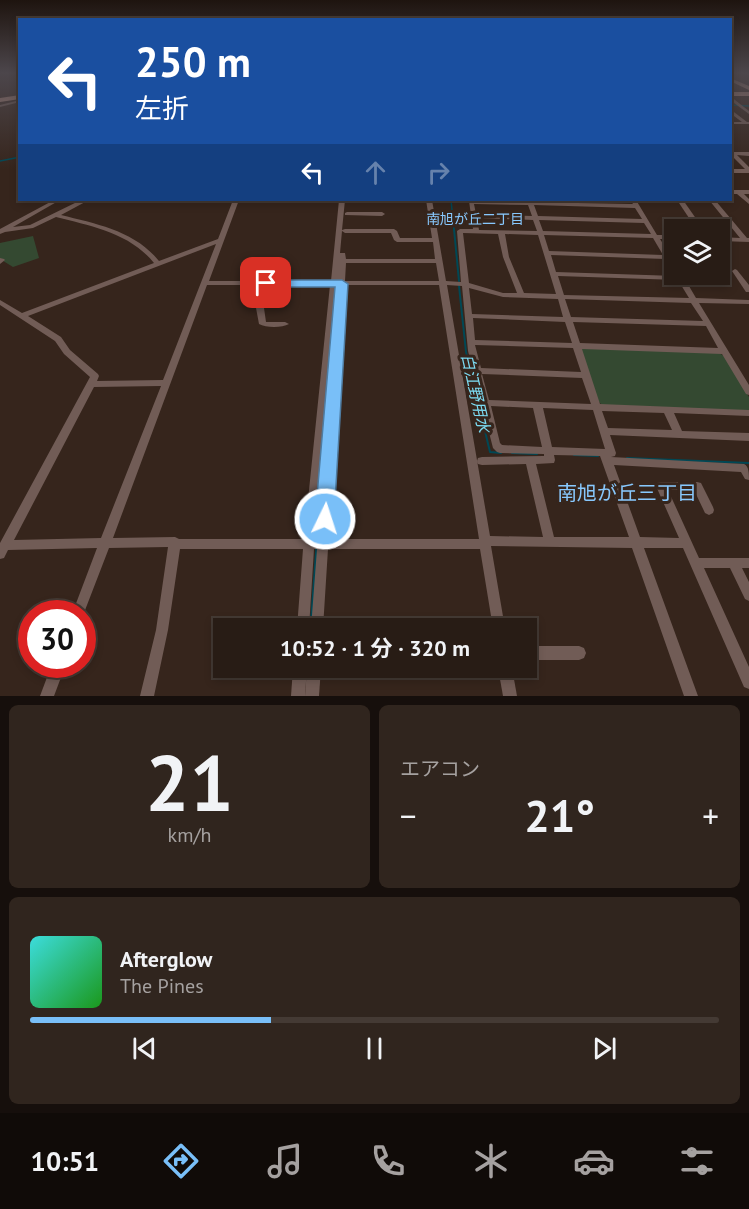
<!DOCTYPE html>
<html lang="ja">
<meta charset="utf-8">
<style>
body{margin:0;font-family:"PT Sans","Noto Sans JP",sans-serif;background:#30251e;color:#f1f3f6;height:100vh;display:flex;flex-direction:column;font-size:22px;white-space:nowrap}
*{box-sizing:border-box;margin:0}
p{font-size:20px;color:#a5a1a0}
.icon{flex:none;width:33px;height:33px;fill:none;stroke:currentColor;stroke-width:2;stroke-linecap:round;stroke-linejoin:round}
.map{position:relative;height:696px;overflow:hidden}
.details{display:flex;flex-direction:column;gap:9px;padding:9px;background:#160f0c;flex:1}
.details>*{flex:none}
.top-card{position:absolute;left:18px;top:18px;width:714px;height:183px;border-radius:0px;box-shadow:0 3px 9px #0003,0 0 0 2px #443a34;background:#1a4fa0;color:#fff;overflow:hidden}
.controls{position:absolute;left:664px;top:219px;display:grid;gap:12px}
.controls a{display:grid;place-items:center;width:66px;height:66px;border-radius:0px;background:#281c15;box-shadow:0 3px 9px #0003,0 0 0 2px #443a34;font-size:30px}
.speed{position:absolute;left:18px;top:600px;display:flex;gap:12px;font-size:30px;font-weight:700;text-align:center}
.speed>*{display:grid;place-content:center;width:78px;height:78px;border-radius:50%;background:#281c15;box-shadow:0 3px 9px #0003,0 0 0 2px #443a34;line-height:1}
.speed .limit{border:9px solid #d22;background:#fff;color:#111}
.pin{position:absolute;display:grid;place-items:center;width:51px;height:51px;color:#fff;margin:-26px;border-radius:12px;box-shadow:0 3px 9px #0006}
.me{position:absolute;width:66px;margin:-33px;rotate:4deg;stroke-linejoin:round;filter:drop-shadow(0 0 4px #0008)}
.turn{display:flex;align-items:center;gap:21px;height:126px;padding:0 18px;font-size:27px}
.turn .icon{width:78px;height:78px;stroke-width:2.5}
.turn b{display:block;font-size:42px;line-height:51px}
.lanes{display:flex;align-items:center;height:57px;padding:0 18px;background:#0003;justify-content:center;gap:30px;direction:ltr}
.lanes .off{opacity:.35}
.big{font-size:45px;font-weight:700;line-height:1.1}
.details .card{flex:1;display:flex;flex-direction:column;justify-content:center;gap:9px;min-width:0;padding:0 21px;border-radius:9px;background:#30251e}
.details .dial{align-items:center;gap:0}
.dial b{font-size:78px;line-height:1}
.song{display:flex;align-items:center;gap:18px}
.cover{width:72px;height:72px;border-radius:9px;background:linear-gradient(135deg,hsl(180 70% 55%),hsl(120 70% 35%))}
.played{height:6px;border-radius:3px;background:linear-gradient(90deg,#79bff8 35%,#443a34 35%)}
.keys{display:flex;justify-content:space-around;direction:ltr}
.heat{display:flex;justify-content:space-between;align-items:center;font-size:33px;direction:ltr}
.details .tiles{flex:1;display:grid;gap:9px;grid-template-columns:1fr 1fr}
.card:last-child{grid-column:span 2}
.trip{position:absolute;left:213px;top:618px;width:324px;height:60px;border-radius:0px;background:#281c15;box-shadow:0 3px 9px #0003,0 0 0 2px #443a34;font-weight:700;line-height:60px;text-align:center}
.menu{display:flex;height:96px;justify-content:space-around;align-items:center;background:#100b08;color:#a5a1a0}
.menu .icon{width:42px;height:42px}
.menu .on{color:#79bff8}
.menu b{font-size:27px;color:#f1f3f6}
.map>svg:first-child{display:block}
.green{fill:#344931}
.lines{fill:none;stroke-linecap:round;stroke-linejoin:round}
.stream-far2{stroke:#004855;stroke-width:1.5}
.stream-far1{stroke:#004855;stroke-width:2}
.stream{stroke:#004855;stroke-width:3}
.minor{fill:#715c56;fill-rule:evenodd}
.major{fill:#b98f81;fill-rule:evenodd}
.route{fill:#79bff8;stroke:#4f7ca1;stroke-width:1.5}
.labels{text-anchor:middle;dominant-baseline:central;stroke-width:6;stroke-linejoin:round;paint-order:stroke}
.far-neighbourhood-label{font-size:14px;fill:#88c8fd;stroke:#36251c}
.water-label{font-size:16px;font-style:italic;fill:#7cdbf2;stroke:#36251c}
.near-neighbourhood-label{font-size:20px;fill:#88c8fd;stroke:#36251c}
</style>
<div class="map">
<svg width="749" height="696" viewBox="0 0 749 696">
<rect width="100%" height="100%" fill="#36251c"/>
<g class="green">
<polygon points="33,236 39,258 13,267 0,259 0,243"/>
<polygon points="583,348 719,353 724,356 749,397 749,411 602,405 598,401 581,350"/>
</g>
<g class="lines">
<g class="stream-far2">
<polyline points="730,105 749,106"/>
<polyline points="0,161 20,157"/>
<polyline points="451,200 454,231"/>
<polyline points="477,200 569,200"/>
</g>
<g class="stream-far1">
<polyline points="454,229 459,281"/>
<polyline points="459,286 466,352 490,452 501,453"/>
<polyline points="512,453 537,454"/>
<polyline points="574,455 598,456"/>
<polyline points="627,458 749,463"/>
<polyline points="320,499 335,316"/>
</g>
<g class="stream">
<polyline points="317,541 320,498"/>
<polyline points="311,628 317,546"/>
</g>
<g class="minor">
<polygon points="742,72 749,73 749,75 743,73"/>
<polygon points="730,96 749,111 749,114 730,100"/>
<polygon points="20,100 20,102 0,107 0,105"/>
<polygon points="730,109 747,122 749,122 749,124 730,124 730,122 742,122 730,113"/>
<polygon points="730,150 733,152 749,152 749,156 737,155 749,167 749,173 730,173 730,169 745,169 730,154"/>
<polygon points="730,190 749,190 749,194 744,194 749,199 749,204 737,194 730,194"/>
<path d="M54,200h6l-47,27 17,-2 51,-25h7l-1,1 -26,14c36,9 74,16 98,46l59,-22 15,-39h6l-30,81h122l8,-81h6l-3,30 3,-1h49l3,2 3,7h32l-6,-38h6l14,81 15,1 -4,-51 3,-2h13l-4,-28 164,3 -3,-4h6l21,35h18v4h-15l15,24v8l-2,-1 -8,-11 -114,-4 5,17 120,4 -2,-2 1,-1v1h7l14,24 53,2v4l-50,-1 50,82v10l-3,-1 -24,-40 -140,-5 18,55 149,6v6l-75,-3 8,18 67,2v8l-139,-6 6,18 -1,3 -4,1 133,7c5,2 5,10 5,16l-4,-1 -4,-7 -127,-7 26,72 39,1 -23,-52 1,-3 4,-1h36l4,1 12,24 1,3 -1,3 -4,2 -4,-2 -11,-23h-26l31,68h50v10h-7l7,14v19l-4,-2 -15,-31h-26l45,99v22l-5,-2 -61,-139h-39l54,148h-14l-52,-148 -141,-2 14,82h-12l-13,-79h-152l-5,79h-12l6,-79h-3l-5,79h-12l6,-79h-123l-12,81 -14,66h-14l16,-66 12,-83 -59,1 -27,70v-4h-10l25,-66 -89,2 -4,8 -4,1v-16l90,-166 -26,-23 -9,-13 -55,-36v-5l22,13 132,-50c-24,-30 -63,-37 -98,-46l-23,11 -28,4 -5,2v-5zM474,204l54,1 4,11 -56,-2zM534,205l101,3 7,11 -104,-3zM477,218l56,2 4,11 -58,-1zM539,220l105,3 7,11 -108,-3zM342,231l3,2h46l3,7 3,2h36l2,17h-89l-1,-6h-5zM463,233l35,1 5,23 14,36h-14l-34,-10zM505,234l33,1 18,59 -32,-1 -15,-36zM544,235l109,3 10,17 -114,-4zM216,244l-53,136 -66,1 2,-5 -1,-2 -28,-24 -9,-13 -33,-21zM346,263h90l3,18h-94zM558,276l120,4 11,18 -125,-3zM207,285h55l-6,23 3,16c7,4 23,4 30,0l-4,-2h-19l-2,-14 5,-23h61l-26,254h-125l-4,-2 -62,1zM344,285h95l40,254h-150zM447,285l15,1 6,65 25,97 4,4 3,1 44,1v2l-62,1 -4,1 -1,3 1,3 4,1 44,-1 17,73 -53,-1zM469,288l34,9 55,2 5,18 -91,-3zM565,299l126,4 12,18 -132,-4zM336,304l-18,235h-3zM473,318l92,4 7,21 -97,-3zM573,322l133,4 12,22 -138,-5zM475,345l98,3 8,24 -100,-4zM482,374l100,4 9,26 -102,-4zM161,386l-60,152 -87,2 80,-153zM491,406l42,2 9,39 -40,-2 -2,-2zM543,408l50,2 12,39 -53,-2zM602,411l62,2 8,17 -64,-2zM554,455l46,1 29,81h-75l-18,-73 18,-1 1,-3z"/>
<polygon points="677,200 683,200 704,230 697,230"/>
<polygon points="709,200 715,200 747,238 749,238 749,242 720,241 720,237 740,238"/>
<polygon points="347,212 382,212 385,214 382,216 345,215 345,213"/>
<polygon points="0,258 4,259 5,260 0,264"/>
<polygon points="735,269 737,270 749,285 749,292 746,292 732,271"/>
<polygon points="526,646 579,646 584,648 586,653 584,658 579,660 526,660"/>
<polygon points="52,664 66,664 54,696 40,696"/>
<polygon points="293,668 307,668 305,696 291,696"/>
<polygon points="307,668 321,668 319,696 305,696"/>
<polygon points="498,668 512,668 517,696 503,696"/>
</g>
<g class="major">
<polygon points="730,78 749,86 749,90 730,81"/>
<rect x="730" y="92" width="19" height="4"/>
<polygon points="20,95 20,99 0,102 0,98"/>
</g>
</g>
<linearGradient id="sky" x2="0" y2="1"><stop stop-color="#1e140f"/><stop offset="0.43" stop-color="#4c464b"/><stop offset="1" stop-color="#4c464b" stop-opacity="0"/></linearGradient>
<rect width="749" height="169" fill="url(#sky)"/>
<polygon class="route" points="342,280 348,284 334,519 331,525 325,527 318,525 315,519 335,287 266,287 260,283 266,280"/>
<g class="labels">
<g class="far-neighbourhood-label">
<text x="475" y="219">南旭が丘二丁目</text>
</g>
<g class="water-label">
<text transform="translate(476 393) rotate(77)">白江野用水</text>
</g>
<g class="near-neighbourhood-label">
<text x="627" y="493">南旭が丘三丁目</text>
</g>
</g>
</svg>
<div class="controls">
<a><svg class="icon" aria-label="layers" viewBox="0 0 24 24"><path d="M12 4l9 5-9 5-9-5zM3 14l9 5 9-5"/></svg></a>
</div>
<div class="speed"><div class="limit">30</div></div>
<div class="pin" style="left:266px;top:283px;background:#d93025"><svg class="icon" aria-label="arrive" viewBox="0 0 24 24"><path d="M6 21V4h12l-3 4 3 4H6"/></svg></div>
<svg class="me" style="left:325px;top:519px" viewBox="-20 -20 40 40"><circle r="17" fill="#79bff8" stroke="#fff" stroke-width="3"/><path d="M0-11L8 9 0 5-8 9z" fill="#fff"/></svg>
<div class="trip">10:52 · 1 分 · 320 m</div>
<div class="top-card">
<div class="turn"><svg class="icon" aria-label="left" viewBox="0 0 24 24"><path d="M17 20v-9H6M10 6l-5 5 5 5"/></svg><div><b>250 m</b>左折</div></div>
<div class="lanes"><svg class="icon" aria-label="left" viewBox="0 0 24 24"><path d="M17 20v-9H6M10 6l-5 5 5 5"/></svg><svg class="icon off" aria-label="ahead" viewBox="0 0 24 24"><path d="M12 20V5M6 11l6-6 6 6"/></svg><svg class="icon off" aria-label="right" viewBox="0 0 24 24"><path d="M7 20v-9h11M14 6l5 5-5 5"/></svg></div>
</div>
</div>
<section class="details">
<div class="tiles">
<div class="card dial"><b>21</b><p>km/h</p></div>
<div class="card"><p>エアコン</p>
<div class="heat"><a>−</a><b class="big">21°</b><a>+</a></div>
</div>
<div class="card">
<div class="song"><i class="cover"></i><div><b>Afterglow</b><p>The Pines</p></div></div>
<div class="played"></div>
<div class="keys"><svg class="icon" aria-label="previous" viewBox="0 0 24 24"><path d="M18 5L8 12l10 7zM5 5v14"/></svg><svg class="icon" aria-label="pause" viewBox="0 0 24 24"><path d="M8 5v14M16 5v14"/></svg><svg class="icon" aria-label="next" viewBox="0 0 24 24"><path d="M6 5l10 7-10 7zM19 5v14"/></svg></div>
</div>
</div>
</section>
<nav class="menu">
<b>10:51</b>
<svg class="icon on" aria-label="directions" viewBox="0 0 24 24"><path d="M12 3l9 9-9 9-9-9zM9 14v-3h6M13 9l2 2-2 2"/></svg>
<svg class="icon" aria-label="music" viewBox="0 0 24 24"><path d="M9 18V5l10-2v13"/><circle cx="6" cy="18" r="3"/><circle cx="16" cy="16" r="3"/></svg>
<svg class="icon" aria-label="phone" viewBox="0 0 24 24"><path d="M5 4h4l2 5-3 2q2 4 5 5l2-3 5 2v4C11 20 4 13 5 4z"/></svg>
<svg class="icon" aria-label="climate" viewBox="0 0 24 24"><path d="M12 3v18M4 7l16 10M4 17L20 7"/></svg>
<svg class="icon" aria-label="car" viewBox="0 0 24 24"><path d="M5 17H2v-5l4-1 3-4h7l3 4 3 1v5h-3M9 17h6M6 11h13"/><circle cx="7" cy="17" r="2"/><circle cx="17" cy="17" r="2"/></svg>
<svg class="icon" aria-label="filters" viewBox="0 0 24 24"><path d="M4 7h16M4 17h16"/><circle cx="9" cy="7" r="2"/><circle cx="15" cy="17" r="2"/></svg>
</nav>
